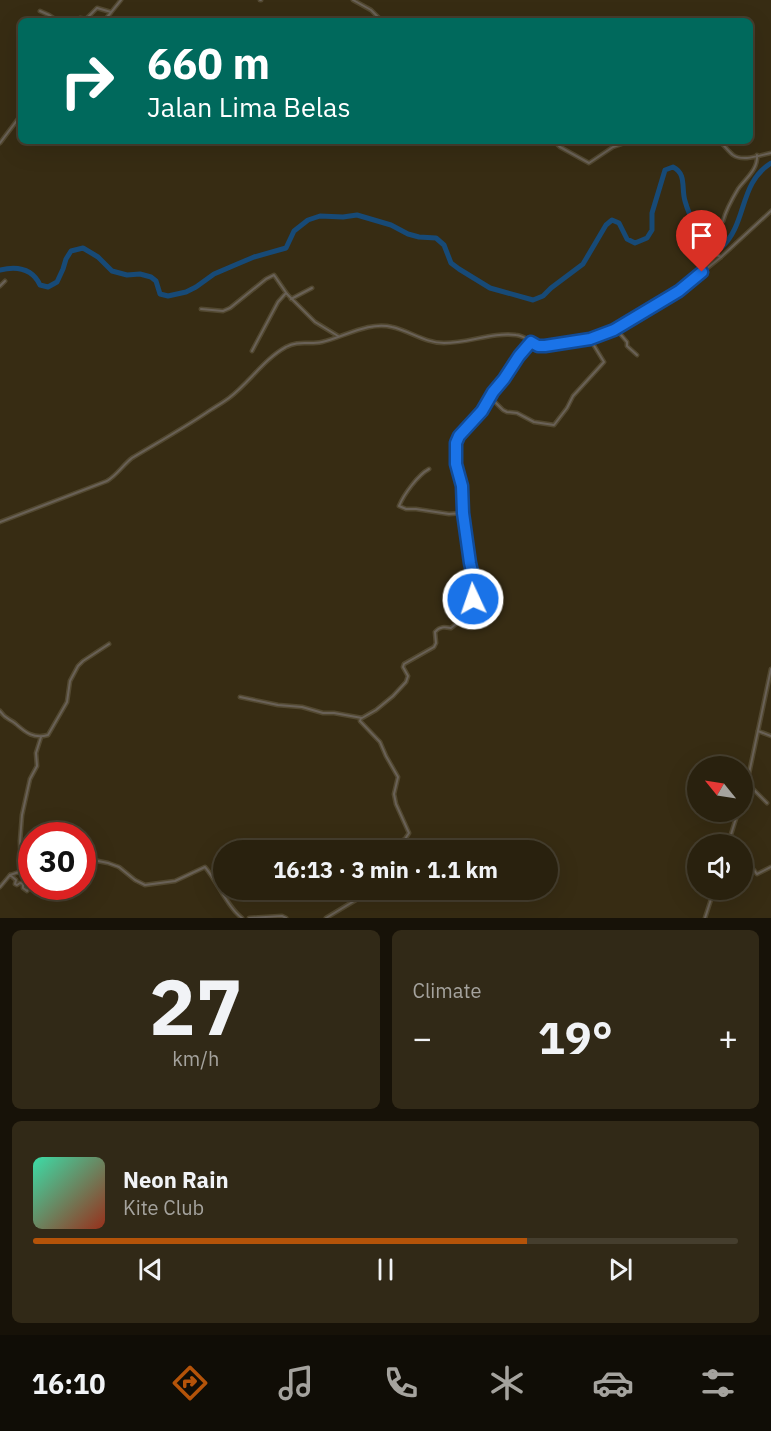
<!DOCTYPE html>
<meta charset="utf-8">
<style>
body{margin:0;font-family:"IBM Plex Sans",sans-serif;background:#312917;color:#f1f3f6;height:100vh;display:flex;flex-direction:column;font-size:22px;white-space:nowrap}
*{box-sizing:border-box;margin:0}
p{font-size:20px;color:#a5a39e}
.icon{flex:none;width:33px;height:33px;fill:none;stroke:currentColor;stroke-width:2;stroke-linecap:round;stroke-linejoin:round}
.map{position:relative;height:918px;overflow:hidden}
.side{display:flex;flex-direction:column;gap:12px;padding:12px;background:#171208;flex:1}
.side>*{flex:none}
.banner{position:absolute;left:18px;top:18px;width:735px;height:126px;border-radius:9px;box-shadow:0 6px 24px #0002,0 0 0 2px #453e2e;background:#00695c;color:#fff;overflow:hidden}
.needle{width:39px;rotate:300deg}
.tools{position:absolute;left:687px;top:756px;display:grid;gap:12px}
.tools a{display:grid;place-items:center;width:66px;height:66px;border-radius:50%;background:#29210e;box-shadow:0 6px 24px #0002,0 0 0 2px #453e2e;font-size:30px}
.speed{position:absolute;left:18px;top:822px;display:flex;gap:12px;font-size:30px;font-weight:700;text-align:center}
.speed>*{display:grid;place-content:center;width:78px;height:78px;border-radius:50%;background:#29210e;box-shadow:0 6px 24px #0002,0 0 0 2px #453e2e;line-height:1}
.speed .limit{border:9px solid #d22;background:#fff;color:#111}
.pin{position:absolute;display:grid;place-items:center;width:51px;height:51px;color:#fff;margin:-62px -26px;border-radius:50% 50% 50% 0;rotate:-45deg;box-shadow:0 0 6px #0007}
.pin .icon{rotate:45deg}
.me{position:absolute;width:66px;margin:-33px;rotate:357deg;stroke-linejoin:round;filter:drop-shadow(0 0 4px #0008)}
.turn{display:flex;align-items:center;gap:21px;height:126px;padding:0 30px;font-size:27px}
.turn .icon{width:78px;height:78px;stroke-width:2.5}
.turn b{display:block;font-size:42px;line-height:51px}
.big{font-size:45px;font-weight:700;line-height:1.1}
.side .card{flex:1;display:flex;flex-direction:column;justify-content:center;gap:9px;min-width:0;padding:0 21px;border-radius:9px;background:#312917}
.side .dial{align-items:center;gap:0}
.dial b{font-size:78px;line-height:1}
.song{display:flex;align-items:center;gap:18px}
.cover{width:72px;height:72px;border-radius:9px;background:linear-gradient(135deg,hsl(160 70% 55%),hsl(10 70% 35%))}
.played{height:6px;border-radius:3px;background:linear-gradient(90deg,#b45309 70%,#453e2e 70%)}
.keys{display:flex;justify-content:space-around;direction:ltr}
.heat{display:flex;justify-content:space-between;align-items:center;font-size:33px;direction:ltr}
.side .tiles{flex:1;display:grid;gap:12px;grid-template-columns:1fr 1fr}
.card:last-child{grid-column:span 2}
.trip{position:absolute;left:213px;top:840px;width:345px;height:60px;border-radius:30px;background:#29210e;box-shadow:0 6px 24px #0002,0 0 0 2px #453e2e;font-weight:700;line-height:60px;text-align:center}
.tab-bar{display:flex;height:96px;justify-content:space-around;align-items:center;background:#100d06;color:#a5a39e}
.tab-bar .icon{width:42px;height:42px}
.tab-bar .selected{color:#b45309}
.tab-bar b{font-size:27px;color:#f1f3f6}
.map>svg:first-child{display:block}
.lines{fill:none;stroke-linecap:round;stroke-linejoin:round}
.river{stroke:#174a77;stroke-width:5}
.minor-casing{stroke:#524830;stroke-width:5}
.minor{stroke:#696157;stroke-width:2}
.route-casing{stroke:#114b97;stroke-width:15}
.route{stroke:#1a73e8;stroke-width:10}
</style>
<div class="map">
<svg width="771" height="918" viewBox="0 0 771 918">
<rect width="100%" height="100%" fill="#372c13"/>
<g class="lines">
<path class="river" d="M0,270c17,-4 32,-2 40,15l8,2 9,-5 6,-13 3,-10 5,-8 12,-3 15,9 14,14 15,4 13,-1 11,3 5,4 4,13 8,2 18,-4 10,-5 18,-13 21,-9 19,-8 32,-9 8,-17 14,-11 12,-4 23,1 14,-2 34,10 17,9 11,3 17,1 8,7 7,18 8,6 31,19 43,12 10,-4 8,-8 32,-24 23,-39 6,-5 7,3 8,16 8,4 12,-5 5,-8v-17l13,-43 8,-3c14,7 8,21 12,34 4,15 19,46 36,47 27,-25 17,-64 50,-85"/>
<defs>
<g id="minor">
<polyline points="260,0 261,0"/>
<polyline points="353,0 371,10 382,21"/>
<polyline points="40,11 49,15 58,21"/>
<polyline points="77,21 80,18 86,19 97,8 111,12"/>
<polyline points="104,21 121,0"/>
<polyline points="554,141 560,147 589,163 613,147 630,141"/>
<path d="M719,141c5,4 9,10 14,14 10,7 27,0 38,-2"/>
<polyline points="0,143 21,115"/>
<path d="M723,221c3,-11 9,-22 15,-32 8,-11 20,-19 19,-34"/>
<polyline points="702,239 712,253 721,257"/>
<polyline points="0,286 5,281"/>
<polyline points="291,299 312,288"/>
<polyline points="201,309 223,311 230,308 266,279 274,275 287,294"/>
<polyline points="616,329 627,342 627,346 637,355"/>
<polyline points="252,351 278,302 286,293 315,322 338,336"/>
<polyline points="488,401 491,402 494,401 503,410 507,412 517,413 534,422 554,425 567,408 573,396 604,362 590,339"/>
<path d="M429,469c-11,6 -25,25 -30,37l7,3h10l33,5 14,-1"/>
<path d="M0,522l107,-41c10,-6 16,-16 25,-23 25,-15 50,-29 74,-45 7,-5 15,-9 23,-15 20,-15 35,-39 57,-51 12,-7 23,-2 36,-5 22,-5 47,-21 70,-15 18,4 33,16 52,16 25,0 48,-11 72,-8 11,1 18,11 29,11l45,-7 24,-9 65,-39 42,-34 50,-46"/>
<path d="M240,697l38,8 24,2 21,6h11l28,5 14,-8 17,-14 13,-14 2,-6 -5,-9 1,-3 30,-17 2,-4 -1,-11c5,-6 10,-5 16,-4l5,-4 11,-14 6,-11 3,-10 -6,-26 -7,-50 -1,-27 -6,-22v-21l5,-9 21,-23 10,-16 12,-16 18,-27 9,-10"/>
<path d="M0,711c6,9 9,7 16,13 10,9 18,15 32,11l19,-33 3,-21 8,-15 5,-5 26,-17"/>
<polyline points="361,718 360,721 380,742 386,756 398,777 394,794 396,804 409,833 405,839 386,850"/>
<polyline points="758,731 771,736"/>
<polyline points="747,783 767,803"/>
<polyline points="742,798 747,783 771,669"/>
<polyline points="728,844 738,812"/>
<polyline points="742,860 748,863 757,874 771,867"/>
<path d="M82,864l11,-4 15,3 11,4 16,13 10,5 30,-4 30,-14c12,14 23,41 37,51"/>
<polyline points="20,872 32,882"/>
<polyline points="10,875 19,872 21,869 20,841 22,815 30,779 37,766 36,753 41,737"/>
<polyline points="40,886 41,888 43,886"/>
<polyline points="0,887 10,875 16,880 15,884 17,885 20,883 23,884 23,888 27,891 32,885"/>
<polyline points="249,918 282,916 286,918"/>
<polyline points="326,918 369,892 368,890"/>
<polyline points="705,918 714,890"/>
</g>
</defs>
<use href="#minor" class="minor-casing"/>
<use href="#minor" class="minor"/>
</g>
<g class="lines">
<defs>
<polyline id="route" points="473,599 476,589 470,563 463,513 462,486 456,464 456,443 459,436 482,411 493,392 504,379 519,356 531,342 538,346 545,346 590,339 614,330 679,291 702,272"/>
</defs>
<use href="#route" class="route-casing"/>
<use href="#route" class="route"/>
</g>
</svg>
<div class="tools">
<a><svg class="needle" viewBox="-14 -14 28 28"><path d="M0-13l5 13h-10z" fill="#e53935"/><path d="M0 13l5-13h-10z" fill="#a5a39e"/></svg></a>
<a><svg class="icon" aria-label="sound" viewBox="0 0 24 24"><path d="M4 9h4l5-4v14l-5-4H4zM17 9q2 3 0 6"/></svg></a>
</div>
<div class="speed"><div class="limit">30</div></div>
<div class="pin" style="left:702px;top:272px;background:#d93025"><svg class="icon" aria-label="arrive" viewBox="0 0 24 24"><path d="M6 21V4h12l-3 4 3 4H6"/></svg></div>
<svg class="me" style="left:473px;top:599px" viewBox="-20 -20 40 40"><circle r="17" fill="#1a73e8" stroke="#fff" stroke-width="3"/><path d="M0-11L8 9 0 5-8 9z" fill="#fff"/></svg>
<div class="trip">16:13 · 3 min · 1.1 km</div>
<div class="banner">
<div class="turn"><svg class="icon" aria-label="right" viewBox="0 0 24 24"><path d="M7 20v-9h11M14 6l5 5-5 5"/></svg><div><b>660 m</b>Jalan Lima Belas</div></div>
</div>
</div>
<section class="side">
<div class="tiles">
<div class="card dial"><b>27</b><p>km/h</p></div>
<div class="card"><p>Climate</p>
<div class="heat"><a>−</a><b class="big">19°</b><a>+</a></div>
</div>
<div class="card">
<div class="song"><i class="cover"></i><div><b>Neon Rain</b><p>Kite Club</p></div></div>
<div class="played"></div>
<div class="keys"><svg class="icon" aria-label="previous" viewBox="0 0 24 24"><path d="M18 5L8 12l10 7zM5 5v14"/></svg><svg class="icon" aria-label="pause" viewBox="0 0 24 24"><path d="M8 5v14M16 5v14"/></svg><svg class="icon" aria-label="next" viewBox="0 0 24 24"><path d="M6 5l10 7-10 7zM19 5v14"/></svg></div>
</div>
</div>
</section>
<nav class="tab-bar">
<b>16:10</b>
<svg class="icon selected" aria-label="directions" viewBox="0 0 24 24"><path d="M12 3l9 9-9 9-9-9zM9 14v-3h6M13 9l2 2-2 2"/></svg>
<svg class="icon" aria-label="music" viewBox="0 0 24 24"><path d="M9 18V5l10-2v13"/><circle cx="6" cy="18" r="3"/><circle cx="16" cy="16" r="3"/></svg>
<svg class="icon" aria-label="phone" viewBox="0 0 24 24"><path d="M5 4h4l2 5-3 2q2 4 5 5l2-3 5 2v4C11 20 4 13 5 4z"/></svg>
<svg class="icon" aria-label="climate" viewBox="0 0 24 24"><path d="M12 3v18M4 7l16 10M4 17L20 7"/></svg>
<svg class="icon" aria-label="car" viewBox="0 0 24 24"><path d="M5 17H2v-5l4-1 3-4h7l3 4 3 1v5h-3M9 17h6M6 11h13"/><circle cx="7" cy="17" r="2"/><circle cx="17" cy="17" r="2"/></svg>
<svg class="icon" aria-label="filters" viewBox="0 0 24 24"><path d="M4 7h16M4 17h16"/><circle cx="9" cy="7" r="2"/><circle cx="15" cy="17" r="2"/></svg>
</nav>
